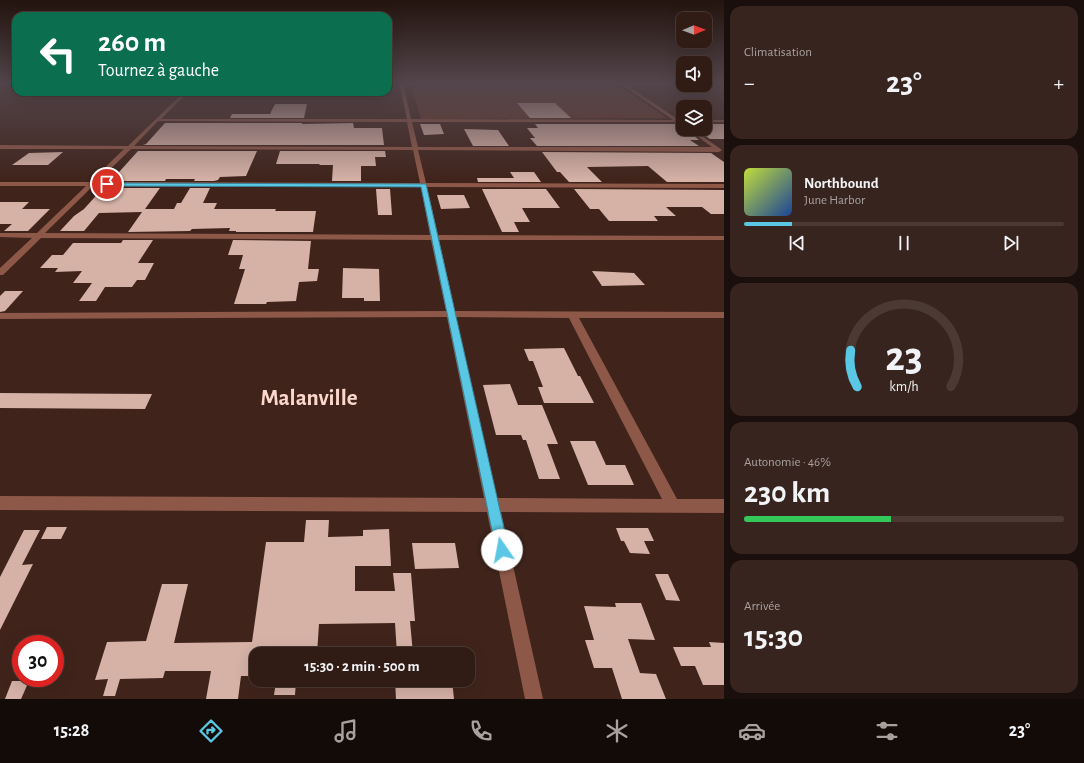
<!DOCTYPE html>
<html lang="fr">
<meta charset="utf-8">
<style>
body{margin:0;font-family:"Alegreya Sans",sans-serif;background:#38241e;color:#f1f3f6;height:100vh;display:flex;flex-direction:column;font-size:15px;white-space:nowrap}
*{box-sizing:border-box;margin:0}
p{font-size:13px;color:#a8a1a0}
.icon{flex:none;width:22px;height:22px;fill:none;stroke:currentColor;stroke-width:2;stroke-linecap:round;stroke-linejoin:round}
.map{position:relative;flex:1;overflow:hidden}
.details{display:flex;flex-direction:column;gap:6px;padding:6px;background:#1a0f0c;width:360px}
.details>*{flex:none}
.top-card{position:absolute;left:12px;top:12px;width:380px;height:84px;border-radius:12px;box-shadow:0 4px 16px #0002,0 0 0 1px #4b3934;background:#0b6e4f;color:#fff;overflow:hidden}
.needle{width:26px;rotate:89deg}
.fabs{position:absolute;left:676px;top:12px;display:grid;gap:8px}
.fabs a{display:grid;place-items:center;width:36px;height:36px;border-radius:8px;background:#301b15;box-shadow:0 4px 16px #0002,0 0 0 1px #4b3934;font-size:20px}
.speed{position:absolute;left:12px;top:635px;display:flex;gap:8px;font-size:20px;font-weight:700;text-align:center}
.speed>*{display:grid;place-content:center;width:52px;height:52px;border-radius:50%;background:#301b15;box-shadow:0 4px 16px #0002,0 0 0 1px #4b3934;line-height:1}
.speed .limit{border:6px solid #d22;background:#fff;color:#111}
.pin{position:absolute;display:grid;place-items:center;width:34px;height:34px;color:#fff;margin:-17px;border:2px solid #fff;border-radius:50%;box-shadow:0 1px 4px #0007}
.me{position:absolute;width:44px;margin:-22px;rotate:348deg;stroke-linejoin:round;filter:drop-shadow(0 0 3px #0008)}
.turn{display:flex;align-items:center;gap:14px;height:84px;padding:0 20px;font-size:18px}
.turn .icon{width:52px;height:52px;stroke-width:2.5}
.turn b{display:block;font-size:28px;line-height:34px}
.big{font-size:30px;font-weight:600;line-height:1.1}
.details .tile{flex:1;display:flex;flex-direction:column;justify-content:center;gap:6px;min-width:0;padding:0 14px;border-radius:12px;background:#38241e}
.details .dial{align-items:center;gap:0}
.dial svg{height:104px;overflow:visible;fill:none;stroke:#4b3934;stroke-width:7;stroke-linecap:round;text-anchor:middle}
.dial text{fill:#f1f3f6;stroke:none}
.song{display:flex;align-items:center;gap:12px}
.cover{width:48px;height:48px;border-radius:6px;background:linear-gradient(135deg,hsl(70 70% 55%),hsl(220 70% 35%))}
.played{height:4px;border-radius:2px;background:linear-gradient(90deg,#5ac8e5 15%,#4b3934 15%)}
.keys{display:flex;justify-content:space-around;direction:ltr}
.heat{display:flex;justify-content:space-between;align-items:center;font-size:22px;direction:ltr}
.charge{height:6px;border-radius:3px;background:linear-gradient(90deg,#34c759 46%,#4b3934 0)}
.trip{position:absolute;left:249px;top:647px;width:226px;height:40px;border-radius:12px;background:#301b15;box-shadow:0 4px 16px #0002,0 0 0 1px #4b3934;font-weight:600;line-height:40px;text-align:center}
.tab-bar{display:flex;height:64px;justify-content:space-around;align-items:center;background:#130b08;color:#a8a1a0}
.tab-bar .icon{width:28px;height:28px}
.tab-bar .current{color:#5ac8e5}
.tab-bar b{font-size:18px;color:#f1f3f6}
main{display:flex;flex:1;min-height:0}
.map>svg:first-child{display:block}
.green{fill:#66392b}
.building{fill:#d5b1a6}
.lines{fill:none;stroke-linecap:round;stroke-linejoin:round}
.minor{fill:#8e5848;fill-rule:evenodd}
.route{fill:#5ac8e5;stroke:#3a8295}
.labels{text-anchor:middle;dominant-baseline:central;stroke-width:4;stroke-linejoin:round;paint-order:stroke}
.town-label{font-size:23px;font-weight:bold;fill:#fcd7cc;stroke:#40241c}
</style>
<main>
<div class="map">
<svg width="724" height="699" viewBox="0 0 724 699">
<rect width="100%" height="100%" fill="#40241c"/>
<polygon class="green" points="410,82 613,82 667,118 421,119"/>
<g class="building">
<polygon points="517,103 555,103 571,118 530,118"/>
<polygon points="275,104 307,104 304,118 230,118 232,114 270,114"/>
<polygon points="165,123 302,123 302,124 353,123 354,128 382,128 384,145 143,145 146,144"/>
<polygon points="420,124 440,124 444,134 424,135"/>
<polygon points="535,124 683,124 683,129 686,129 699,140 690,140 699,146 537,146 530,138 535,138 527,128 538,128"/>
<polygon points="705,124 724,124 724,139 710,139 695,129 705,129"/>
<polygon points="464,129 498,130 509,146 473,146"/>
<polygon points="138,151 257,151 246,176 220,177 218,180 214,181 194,181 195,179 166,179 165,181 111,181"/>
<polygon points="280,151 385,151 386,157 375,157 376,166 361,166 361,181 332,181 333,165 319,165 320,164 276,164"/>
<polygon points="63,152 48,165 12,165 29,153"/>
<polygon points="542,152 711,153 724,162 724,182 667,182 648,166 587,167 602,182 569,182 560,172 557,172"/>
<polygon points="510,172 534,172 541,182 478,182 477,178 514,178"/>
<polygon points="103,188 160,188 145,209 174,209 177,203 181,203 190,188 210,188 203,203 217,203 214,209 276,209 275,211 316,211 313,232 236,232 236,231 229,231 230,228 192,229 190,231 128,232 142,212 99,213 84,231 60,231 74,216 84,209"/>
<polygon points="376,189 390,189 392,215 378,215"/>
<polygon points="482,189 546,189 560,208 522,208 530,222 514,222 519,232 502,232"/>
<polygon points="574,189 724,190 724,214 711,214 702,207 666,207 676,216 654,216 658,221 609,221 599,209 590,209"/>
<polygon points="437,195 464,195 470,208 441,209"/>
<polygon points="0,202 29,202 22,209 50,209 28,231 4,231 12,224 0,224"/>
<polygon points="123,240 153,240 138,263 154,263 145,280 137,280 132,287 105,287 96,301 79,301 92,283 73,283 82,271 55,272 58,268 40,268 52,255 63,255 73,243 121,243"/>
<polygon points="233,240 311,241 308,269 319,269 317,281 299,282 296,301 267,302 266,304 234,304 245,269 239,269 243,255 228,255"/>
<polygon points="343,268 379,269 380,301 364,301 364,298 342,298"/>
<polygon points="592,271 634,273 645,285 602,286"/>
<polygon points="5,291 23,291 5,311 0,312 0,296"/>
<polygon points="564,348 578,376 580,376 594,403 544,403 538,387 543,387 533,361 529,361 524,349"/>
<polygon points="510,384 518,405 542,405 558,444 547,444 560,479 539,479 526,440 523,440 521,435 496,435 483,385"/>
<polygon points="0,393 152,394 145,409 0,408"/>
<polygon points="570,441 595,441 606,465 625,465 634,485 588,485"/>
<polygon points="306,520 329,520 328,537 363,536 363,530 389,529 391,566 355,566 355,591 395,591 393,573 411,573 415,621 410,621 413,654 397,654 395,623 319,624 317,654 256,654 256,676 241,676 238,699 206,699 211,671 165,671 163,678 120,679 115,696 103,696 108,679 95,680 107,642 146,641 162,584 188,584 174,643 252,642 266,542 304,542"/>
<polygon points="47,527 67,527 61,539 41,539"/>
<polygon points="616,528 648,528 654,541 644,541 650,554 630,553 624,541 621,541"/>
<polygon points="24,530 40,530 22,565 33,564 0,630 0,577"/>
<polygon points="412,543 455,543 459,568 415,569"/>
<polygon points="655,574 668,574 680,601 666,600"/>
<polygon points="615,603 641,603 655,640 628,639 640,673 656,674 666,699 622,699 612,668 594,668 585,640 594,640 584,606 616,607"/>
<polygon points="709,642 724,643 724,685 703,685 695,666 681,666 673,647 711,647"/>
<polygon points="395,680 452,680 454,699 396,699"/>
<polygon points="12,681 29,681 21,699 5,699"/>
<polygon points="296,681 295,695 274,695 276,682"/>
</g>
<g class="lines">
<g class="minor">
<path d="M399,82h4l8,37 262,1 -55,-38h4l57,38h4v2h-271l6,25h294l-25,-18h5l30,21 -3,2 -301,-2 8,33 298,1v4l-297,-1 11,48 286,1v4h-285l16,71 269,1v6h-145l98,181h47v14l-223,-1 42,187h-18l-38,-187 -487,-2v-14l484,2 -37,-181 -447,2v-6l446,-2 -15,-71 -390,-2 -38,37h-3v-7l32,-30 -32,-1v-4h37l49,-47h-86v-4h90l34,-33h-124v-4l128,1 56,-54h4l-27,27h246zM158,121l249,1 5,25 -278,-1zM131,149l282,1 7,33 -323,-1zM93,186l328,1 9,48 -385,-2zM456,317l113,1 93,181 -165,-1z"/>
<rect x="705" y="120" width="19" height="2"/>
</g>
</g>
<linearGradient id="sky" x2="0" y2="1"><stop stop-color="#23140f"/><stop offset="0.46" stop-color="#53454b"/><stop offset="1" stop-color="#53454b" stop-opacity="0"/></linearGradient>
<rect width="724" height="180" fill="url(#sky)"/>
<polygon class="route" points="105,183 426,184 509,550 507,555 502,557 497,555 496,550 421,187 107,186 105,185"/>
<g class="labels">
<g class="town-label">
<text x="309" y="398">Malanville</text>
</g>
</g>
</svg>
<div class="fabs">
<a><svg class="needle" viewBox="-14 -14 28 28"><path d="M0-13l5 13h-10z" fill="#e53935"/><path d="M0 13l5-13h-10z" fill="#a8a1a0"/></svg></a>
<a><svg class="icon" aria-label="sound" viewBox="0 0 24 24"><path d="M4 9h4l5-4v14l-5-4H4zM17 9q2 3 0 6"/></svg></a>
<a><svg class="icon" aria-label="layers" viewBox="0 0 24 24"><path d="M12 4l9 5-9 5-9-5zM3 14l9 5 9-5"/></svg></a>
</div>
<div class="speed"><div class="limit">30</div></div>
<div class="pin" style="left:107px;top:184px;background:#d93025"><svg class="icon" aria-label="arrive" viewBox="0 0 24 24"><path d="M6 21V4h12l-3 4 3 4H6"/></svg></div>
<svg class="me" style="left:502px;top:550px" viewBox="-20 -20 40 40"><circle r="19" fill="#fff"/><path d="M0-13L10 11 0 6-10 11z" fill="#5ac8e5"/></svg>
<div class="trip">15:30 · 2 min · 500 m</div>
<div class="top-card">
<div class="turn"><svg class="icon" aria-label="left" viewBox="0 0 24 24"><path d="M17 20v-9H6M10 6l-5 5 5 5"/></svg><div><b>260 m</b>Tournez à gauche</div></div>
</div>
</div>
<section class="details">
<div class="tile"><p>Climatisation</p>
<div class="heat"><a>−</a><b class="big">23°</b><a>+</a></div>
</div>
<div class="tile">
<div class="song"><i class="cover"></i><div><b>Northbound</b><p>June Harbor</p></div></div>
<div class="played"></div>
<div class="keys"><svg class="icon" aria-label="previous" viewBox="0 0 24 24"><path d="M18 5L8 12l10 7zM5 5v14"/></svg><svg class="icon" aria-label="pause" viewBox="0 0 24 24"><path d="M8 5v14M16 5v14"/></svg><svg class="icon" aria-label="next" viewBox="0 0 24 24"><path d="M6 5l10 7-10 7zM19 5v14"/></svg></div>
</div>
<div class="tile dial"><svg viewBox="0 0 100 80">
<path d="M14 69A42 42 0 1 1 86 69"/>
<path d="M14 69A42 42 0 0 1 9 41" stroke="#5ac8e5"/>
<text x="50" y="56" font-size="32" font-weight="700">23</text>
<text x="50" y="72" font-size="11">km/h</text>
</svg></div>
<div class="tile"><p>Autonomie · 46%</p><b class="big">230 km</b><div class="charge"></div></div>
<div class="tile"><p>Arrivée</p><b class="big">15:30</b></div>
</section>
</main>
<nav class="tab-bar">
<b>15:28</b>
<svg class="icon current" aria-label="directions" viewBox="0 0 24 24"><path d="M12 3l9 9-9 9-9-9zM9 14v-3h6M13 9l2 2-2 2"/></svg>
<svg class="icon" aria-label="music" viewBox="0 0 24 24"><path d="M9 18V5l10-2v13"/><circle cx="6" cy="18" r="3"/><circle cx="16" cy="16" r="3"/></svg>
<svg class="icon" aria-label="phone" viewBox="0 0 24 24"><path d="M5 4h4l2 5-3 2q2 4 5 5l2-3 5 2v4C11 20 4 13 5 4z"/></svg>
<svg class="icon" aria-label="climate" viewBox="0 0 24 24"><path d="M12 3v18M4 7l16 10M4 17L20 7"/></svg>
<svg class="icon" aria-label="car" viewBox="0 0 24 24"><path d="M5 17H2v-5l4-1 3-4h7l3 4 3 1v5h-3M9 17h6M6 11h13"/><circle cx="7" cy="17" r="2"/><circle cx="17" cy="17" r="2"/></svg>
<svg class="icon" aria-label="filters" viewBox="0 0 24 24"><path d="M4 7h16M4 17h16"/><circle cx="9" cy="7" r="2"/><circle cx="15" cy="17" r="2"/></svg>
<b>23°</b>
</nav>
